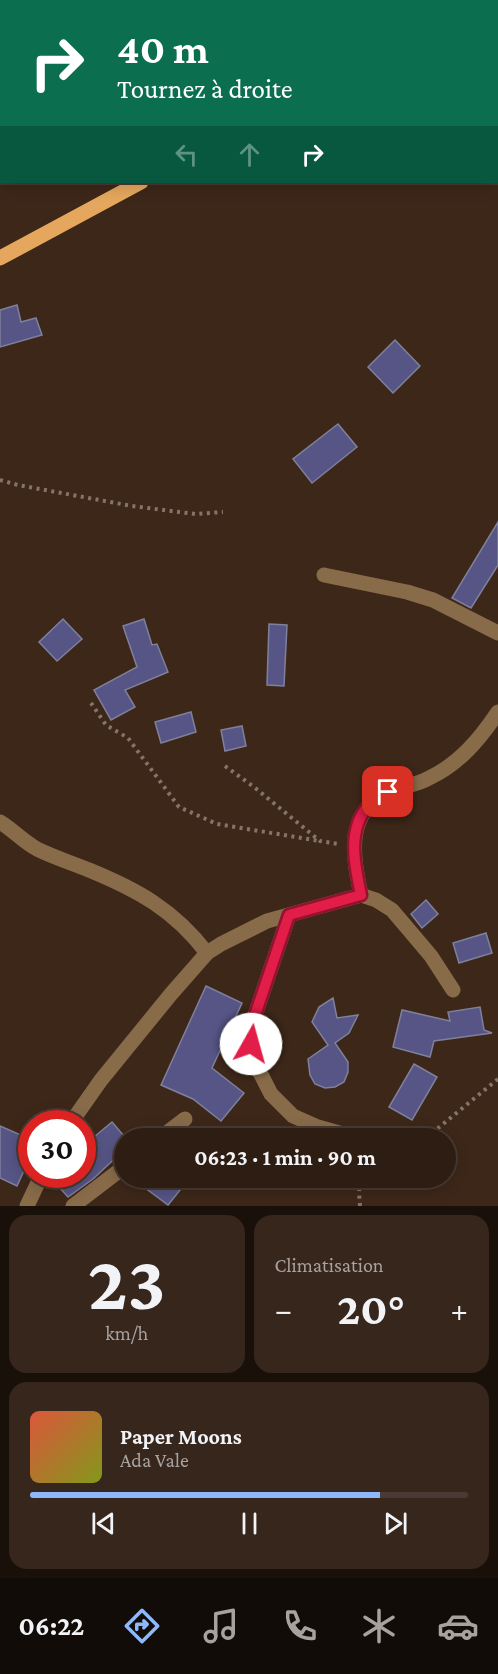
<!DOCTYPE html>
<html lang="fr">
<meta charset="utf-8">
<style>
body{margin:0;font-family:"Crimson Pro",serif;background:#36261c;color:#f1f3f6;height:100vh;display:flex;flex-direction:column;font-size:22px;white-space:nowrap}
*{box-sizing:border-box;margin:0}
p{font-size:20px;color:#a7a2a0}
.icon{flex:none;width:33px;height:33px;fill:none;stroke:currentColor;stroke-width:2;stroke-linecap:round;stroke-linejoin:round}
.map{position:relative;height:1206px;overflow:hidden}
.panel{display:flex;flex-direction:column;gap:9px;padding:9px;background:#19100a;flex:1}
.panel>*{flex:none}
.banner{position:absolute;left:0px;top:0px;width:498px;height:183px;box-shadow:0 3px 15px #0003,0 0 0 2px #493b33;background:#0b6e4f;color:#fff;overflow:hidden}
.speed{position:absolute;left:18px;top:1110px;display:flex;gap:12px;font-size:30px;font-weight:700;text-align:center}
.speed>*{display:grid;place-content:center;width:78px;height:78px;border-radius:50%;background:#2e1d13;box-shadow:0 3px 15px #0003,0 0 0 2px #493b33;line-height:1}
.speed .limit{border:9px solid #d22;background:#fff;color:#111}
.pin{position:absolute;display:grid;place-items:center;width:51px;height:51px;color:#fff;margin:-26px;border-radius:12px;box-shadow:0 3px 9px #0006}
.me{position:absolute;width:66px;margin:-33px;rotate:7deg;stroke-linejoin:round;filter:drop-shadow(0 0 4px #0008)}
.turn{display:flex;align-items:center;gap:21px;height:126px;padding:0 18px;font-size:27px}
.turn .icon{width:78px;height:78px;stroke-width:2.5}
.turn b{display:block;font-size:42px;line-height:51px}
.lanes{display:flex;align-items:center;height:57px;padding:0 18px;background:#0003;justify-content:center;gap:30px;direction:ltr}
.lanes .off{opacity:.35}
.big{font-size:45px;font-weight:700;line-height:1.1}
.panel .tile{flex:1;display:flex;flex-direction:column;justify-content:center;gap:9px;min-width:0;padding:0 21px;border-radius:18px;background:#36261c}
.panel .dial{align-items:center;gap:0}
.dial b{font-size:78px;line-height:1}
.song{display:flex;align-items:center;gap:18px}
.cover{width:72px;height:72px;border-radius:9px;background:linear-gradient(135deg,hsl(10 70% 55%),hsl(70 70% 35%))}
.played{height:6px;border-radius:3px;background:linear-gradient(90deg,#8db9fc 80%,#493b33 80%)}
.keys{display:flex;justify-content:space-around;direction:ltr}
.heat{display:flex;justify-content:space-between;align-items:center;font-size:33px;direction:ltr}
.panel .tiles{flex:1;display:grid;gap:9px;grid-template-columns:1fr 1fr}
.tile:last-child{grid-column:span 2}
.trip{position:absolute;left:114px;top:1128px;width:342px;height:60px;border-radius:30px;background:#2e1d13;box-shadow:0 3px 15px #0003,0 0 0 2px #493b33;font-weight:700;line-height:60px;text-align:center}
.tab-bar{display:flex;height:96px;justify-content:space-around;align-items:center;background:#120c08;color:#a7a2a0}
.tab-bar .icon{width:42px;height:42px}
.tab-bar .on{color:#8db9fc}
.tab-bar b{font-size:27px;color:#f1f3f6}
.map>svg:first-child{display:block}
.building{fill:#565585;stroke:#7f809b;stroke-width:1.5}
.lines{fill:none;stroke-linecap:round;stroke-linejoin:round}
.path{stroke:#877468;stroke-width:4;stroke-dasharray:3 4.5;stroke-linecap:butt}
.minor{stroke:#886b49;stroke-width:15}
.major{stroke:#e4a75d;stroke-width:15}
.route-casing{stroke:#92132f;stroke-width:15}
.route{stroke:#e11d48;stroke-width:10}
</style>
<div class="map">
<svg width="498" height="1206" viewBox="0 0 498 1206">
<rect width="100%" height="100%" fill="#3d2719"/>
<g class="building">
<polygon points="17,305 21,322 36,318 42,335 0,347 0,310"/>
<polygon points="395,340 420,366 393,393 368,367"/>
<polygon points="338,424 357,447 312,483 293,459"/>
<polygon points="498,522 498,565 471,608 452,598"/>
<polygon points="63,619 82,639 57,661 39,642"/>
<polygon points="144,619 152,645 157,644 168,672 125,690 135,707 111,720 94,690 137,667 123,626"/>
<polygon points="269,624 287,625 284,686 267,685"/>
<polygon points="191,712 196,732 161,743 155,722"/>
<polygon points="242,726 246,746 225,751 221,730"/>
<polygon points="426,900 438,914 422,928 411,914"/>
<polygon points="486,933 492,953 459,963 453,943"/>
<polygon points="206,986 242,1003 212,1068 244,1093 221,1121 193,1099 161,1085"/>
<polygon points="333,998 337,1018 358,1015 349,1033 335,1043 348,1062 348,1072 344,1082 335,1087 325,1088 315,1084 310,1075 308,1059 328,1045 312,1022 319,1007"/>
<polygon points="480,1007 484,1030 492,1033 434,1041 430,1057 393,1047 402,1010 450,1021 448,1012"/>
<polygon points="414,1064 437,1077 412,1120 389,1107"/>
<polygon points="112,1122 124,1136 124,1150 93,1179 68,1197 51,1178 52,1174 82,1174 82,1147"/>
<polygon points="0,1126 32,1140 32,1153 17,1186 0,1178"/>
<polygon points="158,1178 165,1178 180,1190 168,1205 148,1190"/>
</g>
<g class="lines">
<g class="path">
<polyline points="0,480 18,485 132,506 195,514 223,512"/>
<polyline points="91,703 106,725 128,738 179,807 217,824 320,841"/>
<polyline points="225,766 254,787 320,841 338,844"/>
<polyline points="426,1138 498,1079"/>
<polyline points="360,1206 359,1192 360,1178"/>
</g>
<g class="minor">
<polyline points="324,575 407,592 433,600 498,633"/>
<path d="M0,822c13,8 24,20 37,27 16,8 35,14 52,21 49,20 85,40 118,83"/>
<polyline points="289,915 250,1030 252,1057 271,1094 293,1116 318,1127 357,1138"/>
<path d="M453,990l-22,-34 -39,-46 -16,-10 -15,-5c-8,-39 -17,-84 29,-103 12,-6 27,-7 39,-14 30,-14 51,-39 69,-66"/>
<polyline points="70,1124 101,1080 171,994 207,953 221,944 267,921 361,895"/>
<polyline points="160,1138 185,1119"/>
<polyline points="27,1206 42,1174"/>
<polyline points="73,1206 124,1167"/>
</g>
<g class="major">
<polyline points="482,2 486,0"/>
<polyline points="0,258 141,182"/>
</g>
</g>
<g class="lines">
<defs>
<path id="route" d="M251,1044l-1,-14 39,-115 72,-20c-6,-29 -15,-65 8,-90 5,-5 13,-9 19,-13"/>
</defs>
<use href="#route" class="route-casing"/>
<use href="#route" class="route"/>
</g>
</svg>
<div class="speed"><div class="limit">30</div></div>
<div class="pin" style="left:388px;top:792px;background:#d93025"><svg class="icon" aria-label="arrive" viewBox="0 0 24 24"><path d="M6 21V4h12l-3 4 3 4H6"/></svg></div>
<svg class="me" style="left:251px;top:1044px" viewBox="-20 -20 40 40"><circle r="19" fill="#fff"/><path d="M0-13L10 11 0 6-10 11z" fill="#e11d48"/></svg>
<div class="trip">06:23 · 1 min · 90 m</div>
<div class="banner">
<div class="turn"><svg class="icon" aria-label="right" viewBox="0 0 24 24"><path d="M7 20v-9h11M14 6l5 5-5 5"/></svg><div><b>40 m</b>Tournez à droite</div></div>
<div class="lanes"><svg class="icon off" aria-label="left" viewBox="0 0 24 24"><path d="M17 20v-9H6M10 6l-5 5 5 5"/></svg><svg class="icon off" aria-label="ahead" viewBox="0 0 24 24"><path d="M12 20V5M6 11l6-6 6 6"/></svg><svg class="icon" aria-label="right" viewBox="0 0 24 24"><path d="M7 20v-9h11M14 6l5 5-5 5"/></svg></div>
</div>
</div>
<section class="panel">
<div class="tiles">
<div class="tile dial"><b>23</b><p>km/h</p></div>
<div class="tile"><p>Climatisation</p>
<div class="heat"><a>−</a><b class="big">20°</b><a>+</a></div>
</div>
<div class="tile">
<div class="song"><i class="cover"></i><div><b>Paper Moons</b><p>Ada Vale</p></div></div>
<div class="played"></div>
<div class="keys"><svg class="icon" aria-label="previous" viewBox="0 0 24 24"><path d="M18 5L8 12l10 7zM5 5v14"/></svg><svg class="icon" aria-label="pause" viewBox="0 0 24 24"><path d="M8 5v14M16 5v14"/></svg><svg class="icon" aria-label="next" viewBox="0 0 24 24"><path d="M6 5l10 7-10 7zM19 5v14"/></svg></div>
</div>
</div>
</section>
<nav class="tab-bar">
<b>06:22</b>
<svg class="icon on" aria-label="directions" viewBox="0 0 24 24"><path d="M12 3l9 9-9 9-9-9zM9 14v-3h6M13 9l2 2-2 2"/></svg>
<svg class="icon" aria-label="music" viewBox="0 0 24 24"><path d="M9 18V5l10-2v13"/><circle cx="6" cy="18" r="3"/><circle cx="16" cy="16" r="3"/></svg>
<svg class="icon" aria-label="phone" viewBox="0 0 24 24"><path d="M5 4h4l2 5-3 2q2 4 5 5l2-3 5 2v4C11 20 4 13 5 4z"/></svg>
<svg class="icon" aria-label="climate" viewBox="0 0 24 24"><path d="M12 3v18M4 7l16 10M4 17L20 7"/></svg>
<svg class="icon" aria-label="car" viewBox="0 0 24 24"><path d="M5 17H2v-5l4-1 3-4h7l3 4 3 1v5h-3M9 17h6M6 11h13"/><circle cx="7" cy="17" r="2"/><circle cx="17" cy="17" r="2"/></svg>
</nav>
